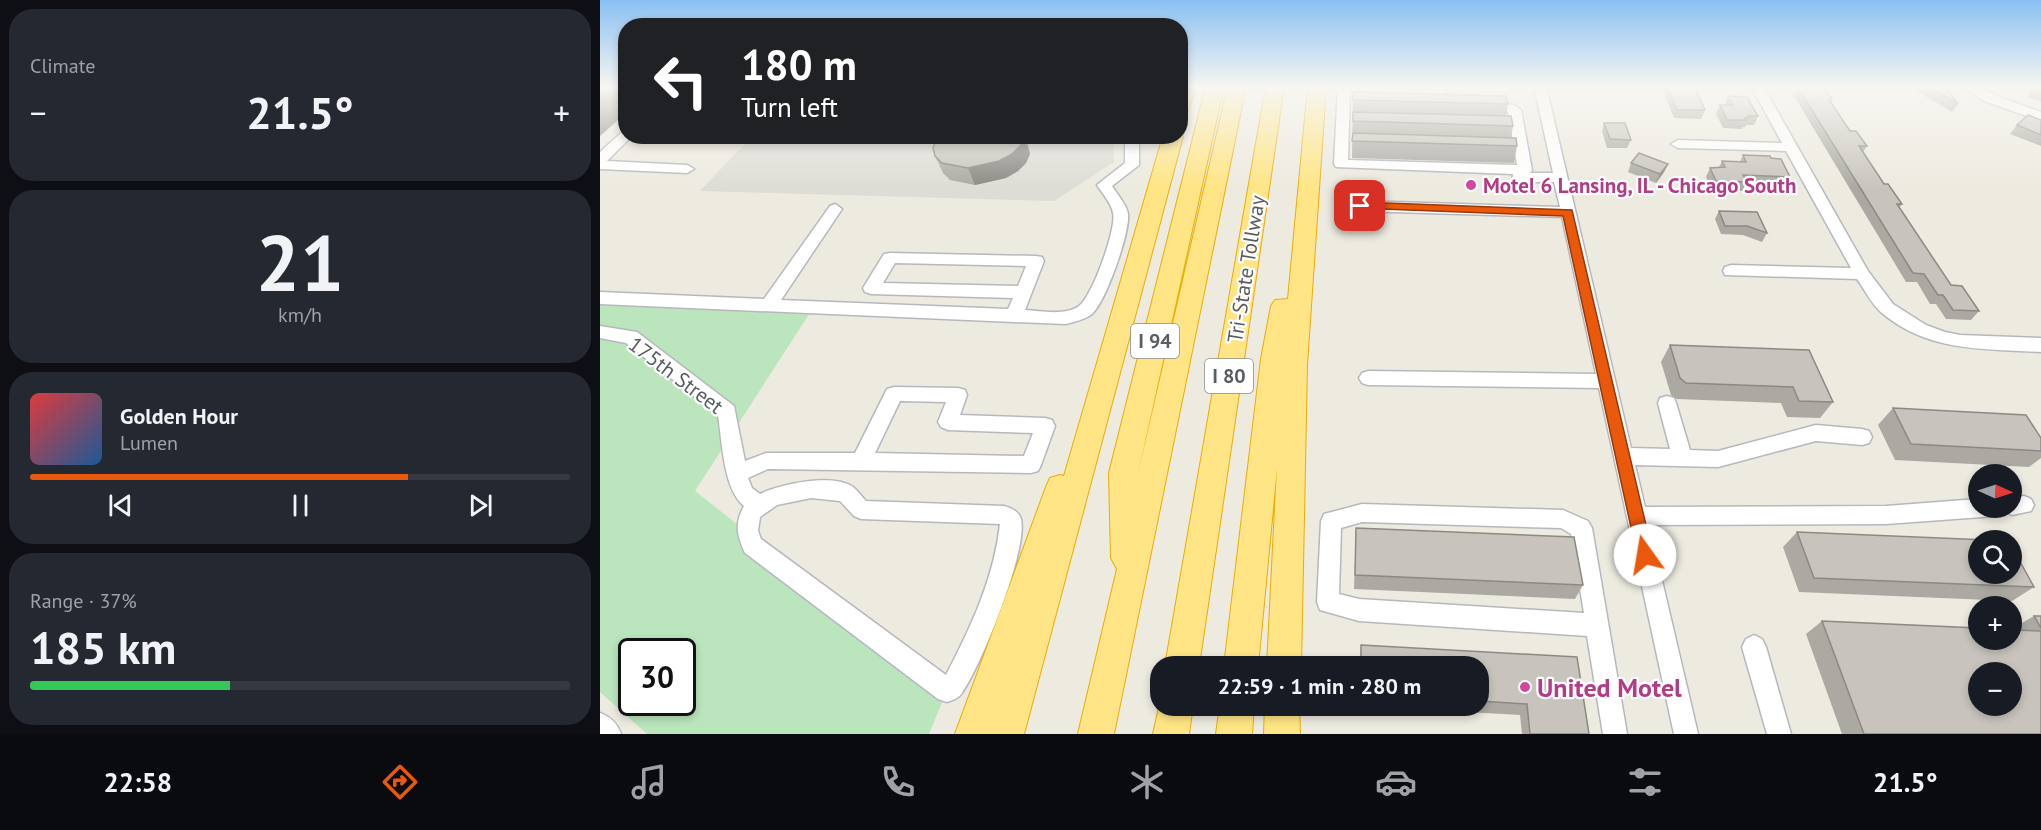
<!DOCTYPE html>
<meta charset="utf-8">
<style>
body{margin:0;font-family:"PT Sans",sans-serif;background:#242831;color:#f1f3f6;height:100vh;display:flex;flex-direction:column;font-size:22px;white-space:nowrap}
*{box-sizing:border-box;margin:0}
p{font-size:20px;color:#9ea1a6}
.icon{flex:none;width:33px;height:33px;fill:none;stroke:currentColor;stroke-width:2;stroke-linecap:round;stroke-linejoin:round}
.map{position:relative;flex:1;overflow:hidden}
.sheet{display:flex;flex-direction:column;gap:9px;padding:9px;background:#0d0f14;width:600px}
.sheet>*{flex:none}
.banner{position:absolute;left:18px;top:18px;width:570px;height:126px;border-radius:24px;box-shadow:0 3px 9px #0003;background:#202124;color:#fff;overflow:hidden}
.needle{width:39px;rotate:93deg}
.tools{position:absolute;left:1368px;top:464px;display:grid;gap:12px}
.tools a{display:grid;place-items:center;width:54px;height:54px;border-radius:50%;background:#171b24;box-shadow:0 3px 9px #0003;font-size:30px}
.speed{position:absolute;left:18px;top:638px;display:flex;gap:12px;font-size:30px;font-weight:700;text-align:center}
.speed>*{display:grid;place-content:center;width:78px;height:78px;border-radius:50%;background:#171b24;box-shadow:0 3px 9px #0003;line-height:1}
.speed .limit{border:3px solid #111;border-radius:9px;background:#fff;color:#111}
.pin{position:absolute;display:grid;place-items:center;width:51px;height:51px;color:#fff;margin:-26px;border-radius:12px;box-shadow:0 3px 9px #0006}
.me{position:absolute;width:66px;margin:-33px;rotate:347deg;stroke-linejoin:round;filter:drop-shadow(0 0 4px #0008)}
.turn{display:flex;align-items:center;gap:21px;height:126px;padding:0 24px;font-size:27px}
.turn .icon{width:78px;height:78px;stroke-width:2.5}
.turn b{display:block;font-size:42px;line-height:51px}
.big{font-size:45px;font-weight:700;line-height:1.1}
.sheet .card{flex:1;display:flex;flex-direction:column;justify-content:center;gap:9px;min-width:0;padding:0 21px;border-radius:24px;background:#242831}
.sheet .dial{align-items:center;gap:0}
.dial b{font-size:78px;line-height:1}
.song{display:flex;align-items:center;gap:18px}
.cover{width:72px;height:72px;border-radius:9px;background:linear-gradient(135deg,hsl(0 70% 55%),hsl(210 70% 35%))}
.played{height:6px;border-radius:3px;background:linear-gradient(90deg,#ea580c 70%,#363941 70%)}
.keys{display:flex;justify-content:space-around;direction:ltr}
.heat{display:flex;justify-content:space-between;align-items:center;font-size:33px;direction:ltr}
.charge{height:9px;border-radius:4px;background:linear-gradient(90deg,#34c759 37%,#363941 0)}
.trip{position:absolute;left:550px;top:656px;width:339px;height:60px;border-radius:24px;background:#171b24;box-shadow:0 3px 9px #0003;font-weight:700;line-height:60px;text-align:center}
.menu{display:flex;height:96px;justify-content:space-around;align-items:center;background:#090b0e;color:#9ea1a6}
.menu .icon{width:42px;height:42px}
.menu .on{color:#ea580c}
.menu b{font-size:27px;color:#f1f3f6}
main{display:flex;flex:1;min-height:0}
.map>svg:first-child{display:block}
.industrial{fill:#dddcd5}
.green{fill:#bbe6bd;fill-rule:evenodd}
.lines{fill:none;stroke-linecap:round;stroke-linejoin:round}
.minor-tunnel{stroke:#c8c7c0;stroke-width:14;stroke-dasharray:14 7;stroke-linecap:butt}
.minor-casing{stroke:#b6b8be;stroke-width:3}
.highway-casing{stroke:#edac00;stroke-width:2}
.minor{fill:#fff;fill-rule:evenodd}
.highway{fill:#ffe585;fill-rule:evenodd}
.wall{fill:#aca9a3}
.shaded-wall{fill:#8c8984}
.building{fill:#c8c4bd;stroke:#8c8984;stroke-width:1.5;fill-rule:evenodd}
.route{fill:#ea580c;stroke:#983908;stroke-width:1.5}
.hotel-dot{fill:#d1479c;stroke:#fff;stroke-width:2}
.labels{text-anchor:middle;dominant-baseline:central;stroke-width:4.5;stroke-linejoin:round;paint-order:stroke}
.shield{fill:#fff;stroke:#8b8e91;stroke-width:1.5}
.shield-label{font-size:20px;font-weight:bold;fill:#595d62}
.hotel-label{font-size:21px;font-weight:bold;fill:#b23c85;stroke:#fff;text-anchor:start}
.street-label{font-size:21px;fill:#595d62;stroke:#fff}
.near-hotel-label{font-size:26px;font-weight:bold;fill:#b23c85;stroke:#fff;text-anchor:start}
</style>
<main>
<section class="sheet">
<div class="card"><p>Climate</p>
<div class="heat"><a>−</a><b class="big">21.5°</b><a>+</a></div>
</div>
<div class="card dial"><b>21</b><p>km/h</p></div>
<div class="card">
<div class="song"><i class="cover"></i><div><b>Golden Hour</b><p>Lumen</p></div></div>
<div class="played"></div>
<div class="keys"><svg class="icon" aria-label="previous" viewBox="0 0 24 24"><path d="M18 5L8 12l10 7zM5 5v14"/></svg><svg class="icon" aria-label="pause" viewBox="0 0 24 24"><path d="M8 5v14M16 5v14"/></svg><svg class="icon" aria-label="next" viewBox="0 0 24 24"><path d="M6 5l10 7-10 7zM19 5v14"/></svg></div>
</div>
<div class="card"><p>Range · 37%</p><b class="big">185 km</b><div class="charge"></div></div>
</section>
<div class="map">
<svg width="1441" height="734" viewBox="0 0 1441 734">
<rect width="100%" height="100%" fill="#edeae0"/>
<polygon class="industrial" points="151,137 514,137 514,162 454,201 100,191"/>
<path class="green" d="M0,298l213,10 -118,183 252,199 -18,44h-282l-47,-42zM32,651h50v51h-50z"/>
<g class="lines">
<polyline class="minor-tunnel" points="919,182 920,191"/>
<defs>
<g id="minor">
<path d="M738,86h12l-2,74 169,5 -9,-53 -25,-3 -7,-4c11,-8 35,-4 45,5l11,60 -2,3h23l-19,-87h12l85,362 39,1 -12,-46 2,-5 7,-2 7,2 2,5 14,47 28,1 98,-26 46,4 7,2 3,6 -3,6 -7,2 -46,-4 -98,26 -83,-2 10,42 241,-1 92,-7v8h34v-10l12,-1 7,3 3,6 -3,6 -19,4 -8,-4 -8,5 -110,8 -237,1 49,209h-24l-75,-346 -231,-3 -6,-2 -3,-5 3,-5 6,-2 228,3 -34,-157 -202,-6 -7,-5 7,-5 200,6 -6,-25h-28l-7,4 -7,-4 1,-8 -177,-7 -2,-3z"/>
<polygon points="832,86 844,86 846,101 858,102 860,105 858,108 835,107"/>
<path d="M1151,86h12l105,185 25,33 33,21 19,7 15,3 81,3v14c-56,-3 -113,0 -159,-39 -10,-8 -17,-23 -25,-34l-132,-4 -2,-4 2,-4 6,-2 120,3 -65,-117 -108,-3 -7,-4 7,-4 104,3z"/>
<polygon points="1361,86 1376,86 1394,95 1441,112 1441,121 1384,101"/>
<polygon points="26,132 26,136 32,136 7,161 87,165 94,169 87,173 0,169 0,152 21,133"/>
<path d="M525,136h14v29l-27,21c5,8 15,19 16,28 2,19 -22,87 -36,100 -6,5 -18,8 -26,10l-52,-2 -414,-18v-12l164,7 66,-93 5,-2 7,5 -61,91 227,9 5,-11 -142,-4 -6,-2 -2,-4 21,-34 6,-1 146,3 6,1 2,4 -19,49c16,1 40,6 54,-4 13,-9 38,-78 34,-93 -1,-9 -11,-20 -16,-28l28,-22zM295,263l131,3 -8,20 -135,-3z"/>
<path d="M0,326l37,6 97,74 11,55 21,-8h89l32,-64 7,-2 64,1 7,2 2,5 -7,20 85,3 7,2 3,6 -14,39 -3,6 -7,2 -263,-4 -20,9 4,10 8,6c21,-10 72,-21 93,-7 5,4 9,10 13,14l138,5c7,2 15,5 17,13 7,32 -40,147 -59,174 -3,5 -9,7 -15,9l-9,-3 -193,-146c-8,-18 -11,-29 -1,-47 -21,-17 -22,-66 -26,-91l-92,-72 -26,-5zM300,401l46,1 -8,20 3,5 7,3 85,3 -9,23 -149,-3zM211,498l29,3 14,15 7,3 139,5c-6,54 -29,103 -54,151l-185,-136 -3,-8 2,-14 17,-12z"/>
<path d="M762,504l201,6 25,11 4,7 35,206h-24l-16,-98 -228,-15 -39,-11 -3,-8 4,-81 3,-7zM762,522l199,6 10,6 13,79 -225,-14 -20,-5 2,-66z"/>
<polygon points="1154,635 1162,639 1166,647 1191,734 1167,734 1142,647 1146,639"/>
<path d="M0,713c11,4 17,10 21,21h-21z"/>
</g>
<g id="highway">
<polygon points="580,86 596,86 587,114 580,115"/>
<polygon points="606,86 624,86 537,478 628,86 646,86 514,734 478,734 517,569 511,558 509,473"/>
<polygon points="666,86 684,86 599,666 565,666"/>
<polygon points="708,86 726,86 707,365 701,666 667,666 677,467 658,666 624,666 661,359 671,306 675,300 688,299"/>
<polygon points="580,133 583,136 424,734 355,734 446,487 450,478 460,475 464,476 563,136 580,136"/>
<polygon points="561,699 561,705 593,705 589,734 553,734"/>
<polygon points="620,705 654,705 652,734 616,734"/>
<polygon points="665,705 699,705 700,734 664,734"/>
</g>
</defs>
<use href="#minor" class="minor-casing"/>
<use href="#highway" class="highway-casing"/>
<use href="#minor" class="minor"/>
<use href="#highway" class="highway"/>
</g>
<g class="wall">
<polygon points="1061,86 1094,86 1105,110 1101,119 1074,118"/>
<polygon points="1188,86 1223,86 1231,101 1250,131 1267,146 1263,152 1284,184 1302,204 1299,208 1351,285 1379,311 1371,320 1346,319 1336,304 1330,304 1317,282 1306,282"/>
<polygon points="1308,86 1345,86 1358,104 1352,112"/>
<polygon points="1432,86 1441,86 1441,102 1428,97"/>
<polygon points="753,92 908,104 906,116 913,126 911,138 917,146 914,163 752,158"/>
<polygon points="1128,96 1158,116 1154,125 1146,125 1145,127 1143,127 1142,129 1123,128 1116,114 1120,105 1125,105"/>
<polygon points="1441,120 1441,146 1410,134 1417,125"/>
<polygon points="1004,123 1031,140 1027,148 1007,148 1002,131"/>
<polygon points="428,146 430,154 426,163 418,171 406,178 375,185 350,180 343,173 335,156"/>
<polygon points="1143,155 1171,158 1190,177 1185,185 1146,184 1142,191 1112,190 1106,177 1110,168 1119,167 1122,161 1140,162"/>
<polygon points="1031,163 1068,164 1064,172 1056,183 1028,172"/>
<polygon points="1119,211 1167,233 1162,242 1143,235 1121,234 1115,219"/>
<polygon points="1070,345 1209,350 1233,402 1220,418 1187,417 1181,403 1077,399 1071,395 1061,362"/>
<polygon points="1293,408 1441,438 1441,458 1429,467 1295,460 1278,425"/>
<polygon points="756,528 983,585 975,599 754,589"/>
<polygon points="1197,532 1434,587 1412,601 1199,592 1183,547"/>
<polygon points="1434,616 1441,616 1441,734 1242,734 1206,634 1222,621 1413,630 1412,629"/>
<polygon points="761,645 977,657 989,734 922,734 920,715 759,706 879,705 879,666 760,666"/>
</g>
<g class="shaded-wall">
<polygon points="11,86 26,86 26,113 0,136 0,95"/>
<polygon points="424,136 425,136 428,146 430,154 426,163 418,171 406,178 375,185 368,168"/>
<polygon points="1068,164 1064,172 1056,183 1060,174"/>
</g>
<g class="building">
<polygon points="0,86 11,86 0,95"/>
<polygon points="1067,86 1094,86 1105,110 1077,110"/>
<polygon points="1197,86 1223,86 1232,99 1229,100 1250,131 1256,131 1267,146 1259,146 1284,184 1288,184 1302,204 1297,204 1351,285 1362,286 1379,311 1353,310 1343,295 1338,295 1324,274 1313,273"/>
<polygon points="1328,86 1345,86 1358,104"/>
<polygon points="1436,86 1441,86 1441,91 1435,88"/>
<polygon points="753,92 906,96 908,104 753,100"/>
<polygon points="1128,96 1147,97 1158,116 1148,116 1149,118 1145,118 1146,120 1127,120 1120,105 1133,105"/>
<polygon points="753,112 911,116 913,126 753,121"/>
<polygon points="1428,115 1441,120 1441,135 1417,125"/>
<polygon points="1004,123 1025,123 1031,140 1010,139"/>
<polygon points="753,133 916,138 917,146 752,141"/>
<polygon points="340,136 424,136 424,138 420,146 412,154 399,161 368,168 342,163 335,156 333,148 336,140"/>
<polygon points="1039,153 1068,164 1060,174 1031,163"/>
<polygon points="1143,155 1170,156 1171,158 1181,159 1190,177 1143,175 1147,182 1116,181 1110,168 1125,167 1122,161 1146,162"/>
<polygon points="1119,211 1157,212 1167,233 1147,226 1125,226"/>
<polygon points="1070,345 1209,350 1233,402 1199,401 1193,387 1086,383 1080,378"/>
<polygon points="1293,408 1426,415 1441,438 1441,451 1311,444"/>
<polygon points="756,528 974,537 983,585 755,575"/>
<polygon points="1197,532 1388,540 1378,540 1378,573 1412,573 1412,547 1434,587 1214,578"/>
<polygon points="1434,616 1441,616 1441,628"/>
<path d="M1222,621l156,7v11h34v-9l29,1v103h-177zM1378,672h34v33h-34z"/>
<polygon points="761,645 977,657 989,734 930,734 927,704 879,701 879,666 761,666"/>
</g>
<linearGradient id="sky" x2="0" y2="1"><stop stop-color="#8ac0f1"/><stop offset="0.46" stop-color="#f7f6f1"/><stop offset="1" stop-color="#f7f6f1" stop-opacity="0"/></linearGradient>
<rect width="1441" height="189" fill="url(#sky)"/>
<polygon class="route" points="760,202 972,210 1053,555 1051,561 1045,563 1039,561 1037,555 963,216 756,208 754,206"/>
<g class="hotel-dot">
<circle cx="871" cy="185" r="6"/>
<circle cx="925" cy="687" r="6"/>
</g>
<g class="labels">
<g class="shield">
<rect x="531" y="324" width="48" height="34" rx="4.5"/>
<rect x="605" y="359" width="48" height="34" rx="4.5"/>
</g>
<g class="shield-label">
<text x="555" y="341">I 94</text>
<text x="629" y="376">I 80</text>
</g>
<g class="hotel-label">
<text x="883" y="185">Motel 6 Lansing, IL - Chicago South</text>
</g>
<g class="street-label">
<text transform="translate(646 269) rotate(-81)">Tri-State Tollway</text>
<text transform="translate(76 375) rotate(37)">175th Street</text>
</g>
<g class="near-hotel-label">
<text x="937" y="687">United Motel</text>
</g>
</g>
</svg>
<div class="tools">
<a><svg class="needle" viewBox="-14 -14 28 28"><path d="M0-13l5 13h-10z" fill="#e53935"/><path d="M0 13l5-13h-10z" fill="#9ea1a6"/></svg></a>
<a><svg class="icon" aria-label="search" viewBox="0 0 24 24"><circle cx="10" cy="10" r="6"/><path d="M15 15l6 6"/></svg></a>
<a>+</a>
<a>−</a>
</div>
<div class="speed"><div class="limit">30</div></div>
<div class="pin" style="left:760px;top:206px;background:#d93025"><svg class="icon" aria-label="arrive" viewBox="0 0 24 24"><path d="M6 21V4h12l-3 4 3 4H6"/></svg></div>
<svg class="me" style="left:1045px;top:555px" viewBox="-20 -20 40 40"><circle r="19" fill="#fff"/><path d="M0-13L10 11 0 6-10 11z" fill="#ea580c"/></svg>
<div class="trip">22:59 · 1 min · 280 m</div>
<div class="banner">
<div class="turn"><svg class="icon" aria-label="left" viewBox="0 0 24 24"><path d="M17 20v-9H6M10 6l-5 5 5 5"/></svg><div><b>180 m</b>Turn left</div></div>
</div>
</div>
</main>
<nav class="menu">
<b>22:58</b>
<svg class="icon on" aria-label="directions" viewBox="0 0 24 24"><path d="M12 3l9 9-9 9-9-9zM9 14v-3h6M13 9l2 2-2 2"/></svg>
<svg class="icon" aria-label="music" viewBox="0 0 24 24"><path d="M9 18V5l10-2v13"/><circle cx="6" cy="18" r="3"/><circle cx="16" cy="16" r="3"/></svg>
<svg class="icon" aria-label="phone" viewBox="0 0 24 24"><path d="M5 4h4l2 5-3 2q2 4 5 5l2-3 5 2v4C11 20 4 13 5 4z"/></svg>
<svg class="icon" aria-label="climate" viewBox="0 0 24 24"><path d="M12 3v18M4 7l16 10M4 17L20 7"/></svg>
<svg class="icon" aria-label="car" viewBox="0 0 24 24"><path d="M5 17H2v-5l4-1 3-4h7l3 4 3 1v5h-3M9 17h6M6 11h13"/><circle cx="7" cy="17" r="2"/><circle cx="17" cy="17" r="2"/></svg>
<svg class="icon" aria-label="filters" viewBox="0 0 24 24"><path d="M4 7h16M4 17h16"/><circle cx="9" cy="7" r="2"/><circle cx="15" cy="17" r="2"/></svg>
<b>21.5°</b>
</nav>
